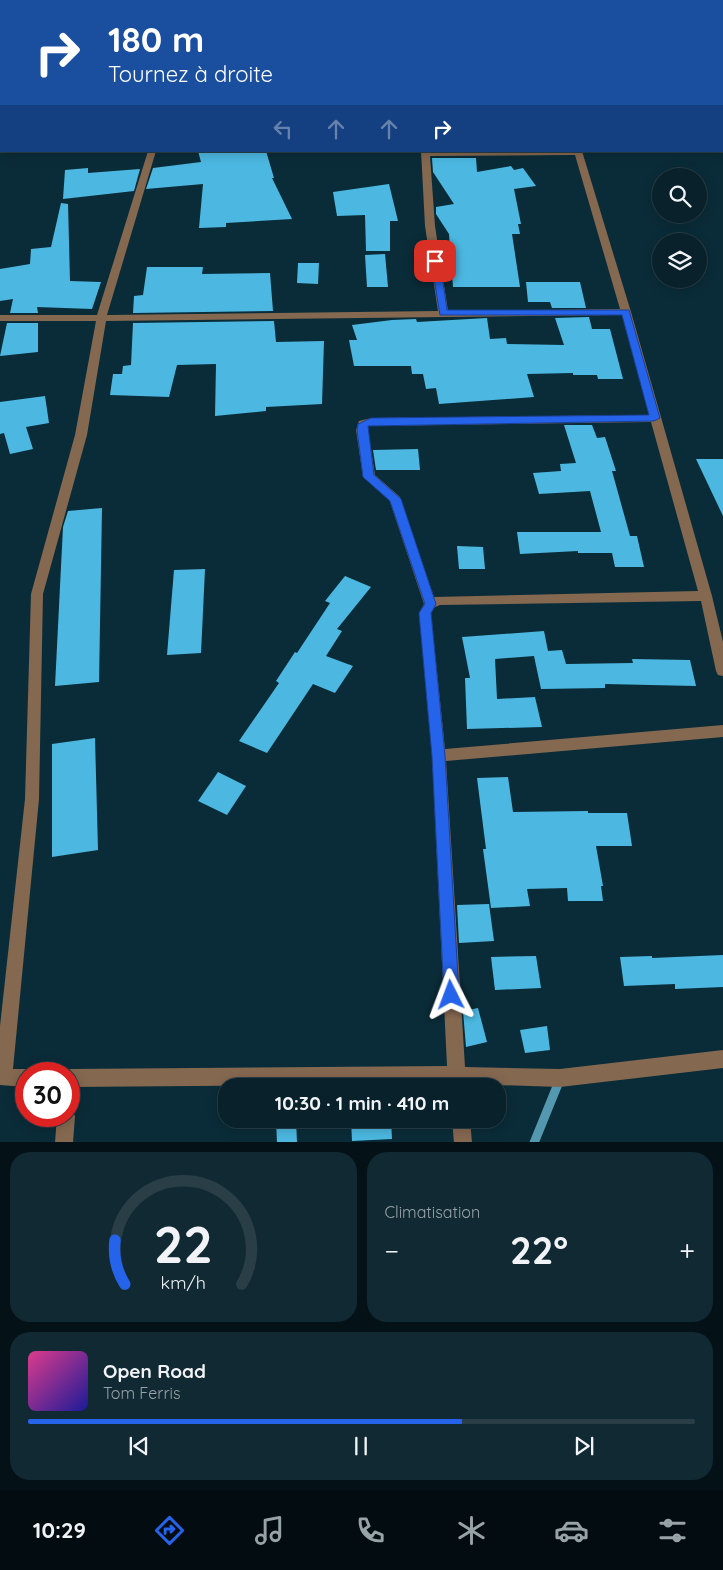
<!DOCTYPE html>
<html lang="fr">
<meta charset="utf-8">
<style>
body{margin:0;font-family:Quicksand,sans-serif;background:#112932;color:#f1f3f6;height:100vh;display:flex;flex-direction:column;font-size:19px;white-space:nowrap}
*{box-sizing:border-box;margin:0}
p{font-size:16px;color:#98a3a8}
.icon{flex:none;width:28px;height:28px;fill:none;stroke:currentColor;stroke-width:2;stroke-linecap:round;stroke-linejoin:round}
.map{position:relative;height:1142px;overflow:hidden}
.sheet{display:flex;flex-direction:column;gap:10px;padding:10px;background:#041217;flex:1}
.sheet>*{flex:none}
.guide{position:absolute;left:0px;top:0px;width:724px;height:152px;box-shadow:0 2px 12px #0003,0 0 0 1px #293e47;background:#1a4fa0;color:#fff;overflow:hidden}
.fabs{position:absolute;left:652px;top:168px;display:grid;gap:10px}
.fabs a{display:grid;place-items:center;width:55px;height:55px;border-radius:50%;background:#08212a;box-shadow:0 2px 12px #0003,0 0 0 1px #293e47;font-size:25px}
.speed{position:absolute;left:15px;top:1062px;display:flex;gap:10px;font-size:25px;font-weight:700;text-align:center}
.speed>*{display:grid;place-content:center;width:65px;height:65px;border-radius:50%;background:#08212a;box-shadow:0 2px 12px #0003,0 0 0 1px #293e47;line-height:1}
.speed .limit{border:8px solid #d22;background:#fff;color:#111}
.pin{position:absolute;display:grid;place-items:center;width:42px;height:42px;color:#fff;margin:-21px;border-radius:10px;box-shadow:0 2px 8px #0006}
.me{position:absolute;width:55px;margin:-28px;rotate:357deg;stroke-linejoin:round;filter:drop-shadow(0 0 4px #0008)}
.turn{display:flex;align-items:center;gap:18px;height:105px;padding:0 25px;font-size:22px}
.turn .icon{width:65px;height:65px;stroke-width:2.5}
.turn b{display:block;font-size:35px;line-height:42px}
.lanes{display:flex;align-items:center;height:48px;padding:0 25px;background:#0003;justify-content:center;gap:25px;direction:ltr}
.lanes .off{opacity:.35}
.big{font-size:38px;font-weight:700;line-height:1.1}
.sheet .tile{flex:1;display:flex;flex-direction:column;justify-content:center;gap:8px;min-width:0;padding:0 18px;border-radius:20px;background:#112932}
.sheet .dial{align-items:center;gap:0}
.dial svg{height:130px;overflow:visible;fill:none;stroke:#293e47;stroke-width:7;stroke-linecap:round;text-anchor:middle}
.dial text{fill:#f1f3f6;stroke:none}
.song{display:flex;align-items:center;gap:15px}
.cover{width:60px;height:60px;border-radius:8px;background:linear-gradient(135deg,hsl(330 70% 55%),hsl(240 70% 35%))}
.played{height:5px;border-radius:2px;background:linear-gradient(90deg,#2563eb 65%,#293e47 65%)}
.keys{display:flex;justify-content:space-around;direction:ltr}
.heat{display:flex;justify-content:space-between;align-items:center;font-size:28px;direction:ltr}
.sheet .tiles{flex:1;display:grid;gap:10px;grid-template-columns:1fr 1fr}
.tile:last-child{grid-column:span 2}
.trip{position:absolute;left:218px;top:1078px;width:288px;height:50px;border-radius:20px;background:#08212a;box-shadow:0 2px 12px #0003,0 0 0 1px #293e47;font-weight:700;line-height:50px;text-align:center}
.tabs{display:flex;height:80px;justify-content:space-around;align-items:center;background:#030d11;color:#98a3a8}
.tabs .icon{width:35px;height:35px}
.tabs .on{color:#2563eb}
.tabs b{font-size:22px;color:#f1f3f6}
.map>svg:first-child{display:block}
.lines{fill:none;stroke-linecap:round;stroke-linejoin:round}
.stream{stroke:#5498af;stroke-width:9}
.building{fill:#4cb8e1}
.minor{fill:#856850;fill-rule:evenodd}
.route{fill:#2563eb;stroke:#184099}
</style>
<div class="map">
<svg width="723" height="1143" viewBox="0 0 723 1143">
<rect width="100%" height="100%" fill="#0a2c38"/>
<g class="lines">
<polyline class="stream" points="534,1143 560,1079"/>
</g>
<g class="building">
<polygon points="198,151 266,151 274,178 272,178 292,219 226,223 226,227 199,228 203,184 146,189 153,168 201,162"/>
<polygon points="432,158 476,158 477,172 511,166 514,170 523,168 536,186 514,189 521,224 518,224 520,234 512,234 520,287 453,287 449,234 436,214 436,207 454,204 433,172"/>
<polygon points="88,168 88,173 140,169 134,191 63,199 65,170"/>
<polygon points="389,184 398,221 390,221 390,251 366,251 365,215 337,216 333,192"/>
<polygon points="61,203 68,204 70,281 101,282 92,309 37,307 38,313 10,313 13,299 0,301 0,269 30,264 31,249 51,247"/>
<polygon points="385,254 388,287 367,287 365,255"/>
<polygon points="298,263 319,263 318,284 297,283"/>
<polygon points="147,267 203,267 202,274 270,273 273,311 133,313 134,296 143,295"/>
<polygon points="526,282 580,282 586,308 552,308 550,302 528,302"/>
<polygon points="589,317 592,329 610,329 623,379 598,379 597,375 573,375 573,373 527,374 534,397 439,404 436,388 426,389 423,374 412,374 411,366 354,366 349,340 357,340 352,325 392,320 416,319 417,322 487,318 490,339 506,338 507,344 564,345 555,318"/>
<polygon points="274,321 276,342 324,341 322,404 266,407 266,411 215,416 216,364 177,365 169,397 110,395 113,374 122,374 123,366 131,365 133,323"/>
<polygon points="7,323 38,323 38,352 0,356"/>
<polygon points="45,396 49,423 26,427 33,449 10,454 4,433 0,434 0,402"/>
<polygon points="564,425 592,425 597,438 605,437 616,471 612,471 630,536 637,536 644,567 615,567 612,553 578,553 578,551 520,554 517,532 601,532 590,491 539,494 533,473 561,471 560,464 576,463"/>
<polygon points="418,449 420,470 376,470 373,450"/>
<polygon points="696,459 723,459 723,516"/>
<polygon points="102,508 99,682 55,686 63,527 68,511"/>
<polygon points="457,546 483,547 485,569 459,569"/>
<polygon points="205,569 201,653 167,655 174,570"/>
<polygon points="345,576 371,587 337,629 342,631 326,656 353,666 335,693 313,684 267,753 239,741 279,683 276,681 295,652 297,653 330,603 325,601"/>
<polygon points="544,631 548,651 562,650 566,664 633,663 632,659 690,660 696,686 605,684 605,688 541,689 534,656 495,659 497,699 535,697 542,727 467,729 465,678 470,678 462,637"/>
<polygon points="95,738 98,850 52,857 52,744"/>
<polygon points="218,772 246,786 227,815 198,801"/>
<polygon points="508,777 513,812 588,811 588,813 627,813 632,846 596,846 603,886 601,886 603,901 568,901 567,888 527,889 530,906 491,908 483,849 486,849 477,778"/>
<polygon points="489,904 494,941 459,943 457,905"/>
<polygon points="723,955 723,987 675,989 675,984 624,986 620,957 652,956 652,958"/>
<polygon points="536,956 541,988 495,990 491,957"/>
<polygon points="478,1008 487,1042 466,1047 463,1011"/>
<polygon points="547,1026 550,1050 525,1053 520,1030"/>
<polygon points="276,1119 296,1119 297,1143 277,1143"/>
<polygon points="351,1119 391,1119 392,1139 352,1141"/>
</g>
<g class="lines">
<g class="minor">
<polygon points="88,0 96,0 96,1 89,1"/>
<polygon points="495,0 503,0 504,1 496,1"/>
<polygon points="698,0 706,0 707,1 699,1"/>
<rect x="722" y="26" width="1" height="4"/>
<rect x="722" y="37" width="1" height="5"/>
<path d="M148,151h8l-49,164 331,-4 -13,-85 -4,-75h161l49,161 81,284 11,46v34l-5,-1 -2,-4 -15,-70 -261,4 -5,2 -4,6 14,136 278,-24v12l-277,24 19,306 95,2 163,-19v18l-163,19 -94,-3v2h-18v-2l-379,3v-13h-7l7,-5 378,-3 -15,-310 -13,-143 5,-9 -35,-105 -26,-22 -7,-47 3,-9 12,-3 278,-3 -27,-100 -516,6 -19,114 -44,159 -4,205 -26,270h13l7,5h-7v13l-26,-2v-59l25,-227 6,-205 44,-159 21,-114h-96v-6h97zM575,155l45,154 -172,2 -13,-85 -5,-70zM651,422l47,169 -264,6 -34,-100 -25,-22 -7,-45v-4h3z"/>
<polygon points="69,1108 72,1110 75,1116 73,1143 55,1143 57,1116 69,1116"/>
<polygon points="452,1119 470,1119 472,1143 454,1143"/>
</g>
</g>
<polygon class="route" points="435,258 440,261 447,310 629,310 660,418 654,421 368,426 374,475 401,499 436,604 431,613 445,756 459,995 457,1000 451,1002 446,1000 444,995 432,756 419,613 425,604 390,501 363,477 357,430 358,424 371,418 649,415 622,315 440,315 431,261"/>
</svg>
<div class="fabs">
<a><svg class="icon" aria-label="search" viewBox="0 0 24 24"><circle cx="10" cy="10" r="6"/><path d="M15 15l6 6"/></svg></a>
<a><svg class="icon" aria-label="layers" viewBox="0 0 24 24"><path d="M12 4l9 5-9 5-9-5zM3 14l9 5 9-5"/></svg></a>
</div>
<div class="speed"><div class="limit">30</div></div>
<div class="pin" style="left:435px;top:261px;background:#d93025"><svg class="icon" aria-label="arrive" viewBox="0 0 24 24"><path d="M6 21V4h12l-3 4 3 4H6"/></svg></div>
<svg class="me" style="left:451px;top:995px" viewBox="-20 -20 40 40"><path d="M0-17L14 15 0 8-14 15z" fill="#2563eb" stroke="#fff" stroke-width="4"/></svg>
<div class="trip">10:30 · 1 min · 410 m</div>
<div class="guide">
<div class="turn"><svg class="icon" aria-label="right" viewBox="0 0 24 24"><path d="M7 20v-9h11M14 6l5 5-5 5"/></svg><div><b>180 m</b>Tournez à droite</div></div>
<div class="lanes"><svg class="icon off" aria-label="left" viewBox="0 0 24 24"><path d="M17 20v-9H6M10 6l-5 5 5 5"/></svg><svg class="icon off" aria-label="ahead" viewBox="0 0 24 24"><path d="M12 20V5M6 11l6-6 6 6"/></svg><svg class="icon off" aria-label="ahead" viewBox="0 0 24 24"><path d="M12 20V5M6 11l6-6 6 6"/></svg><svg class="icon" aria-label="right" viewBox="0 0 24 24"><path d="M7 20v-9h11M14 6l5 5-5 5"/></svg></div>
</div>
</div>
<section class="sheet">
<div class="tiles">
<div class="tile dial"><svg viewBox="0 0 100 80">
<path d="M14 69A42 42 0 1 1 86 69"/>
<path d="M14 69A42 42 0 0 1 8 42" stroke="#2563eb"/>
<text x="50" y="56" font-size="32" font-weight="700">22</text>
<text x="50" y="72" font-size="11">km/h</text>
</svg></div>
<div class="tile"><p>Climatisation</p>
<div class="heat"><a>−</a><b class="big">22°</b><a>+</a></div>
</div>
<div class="tile">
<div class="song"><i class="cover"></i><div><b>Open Road</b><p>Tom Ferris</p></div></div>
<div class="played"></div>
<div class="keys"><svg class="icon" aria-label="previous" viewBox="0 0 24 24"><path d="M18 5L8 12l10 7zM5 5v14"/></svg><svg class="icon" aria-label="pause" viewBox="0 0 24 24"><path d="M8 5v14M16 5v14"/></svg><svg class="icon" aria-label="next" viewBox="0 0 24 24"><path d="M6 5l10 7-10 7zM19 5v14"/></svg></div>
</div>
</div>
</section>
<nav class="tabs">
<b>10:29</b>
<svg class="icon on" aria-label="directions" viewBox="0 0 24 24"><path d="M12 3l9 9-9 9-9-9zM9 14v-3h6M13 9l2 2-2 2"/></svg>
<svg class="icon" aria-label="music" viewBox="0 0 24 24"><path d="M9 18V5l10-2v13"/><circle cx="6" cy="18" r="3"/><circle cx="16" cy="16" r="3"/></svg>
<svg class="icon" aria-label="phone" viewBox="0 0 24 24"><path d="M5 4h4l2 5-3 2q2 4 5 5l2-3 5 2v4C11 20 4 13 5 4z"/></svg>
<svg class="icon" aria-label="climate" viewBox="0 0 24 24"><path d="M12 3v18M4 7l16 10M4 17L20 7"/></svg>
<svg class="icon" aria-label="car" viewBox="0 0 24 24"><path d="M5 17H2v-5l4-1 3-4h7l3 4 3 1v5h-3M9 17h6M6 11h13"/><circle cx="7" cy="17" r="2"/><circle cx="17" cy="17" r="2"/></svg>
<svg class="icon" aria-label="filters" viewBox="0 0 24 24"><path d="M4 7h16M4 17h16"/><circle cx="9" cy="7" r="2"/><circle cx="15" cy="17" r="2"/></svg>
</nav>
